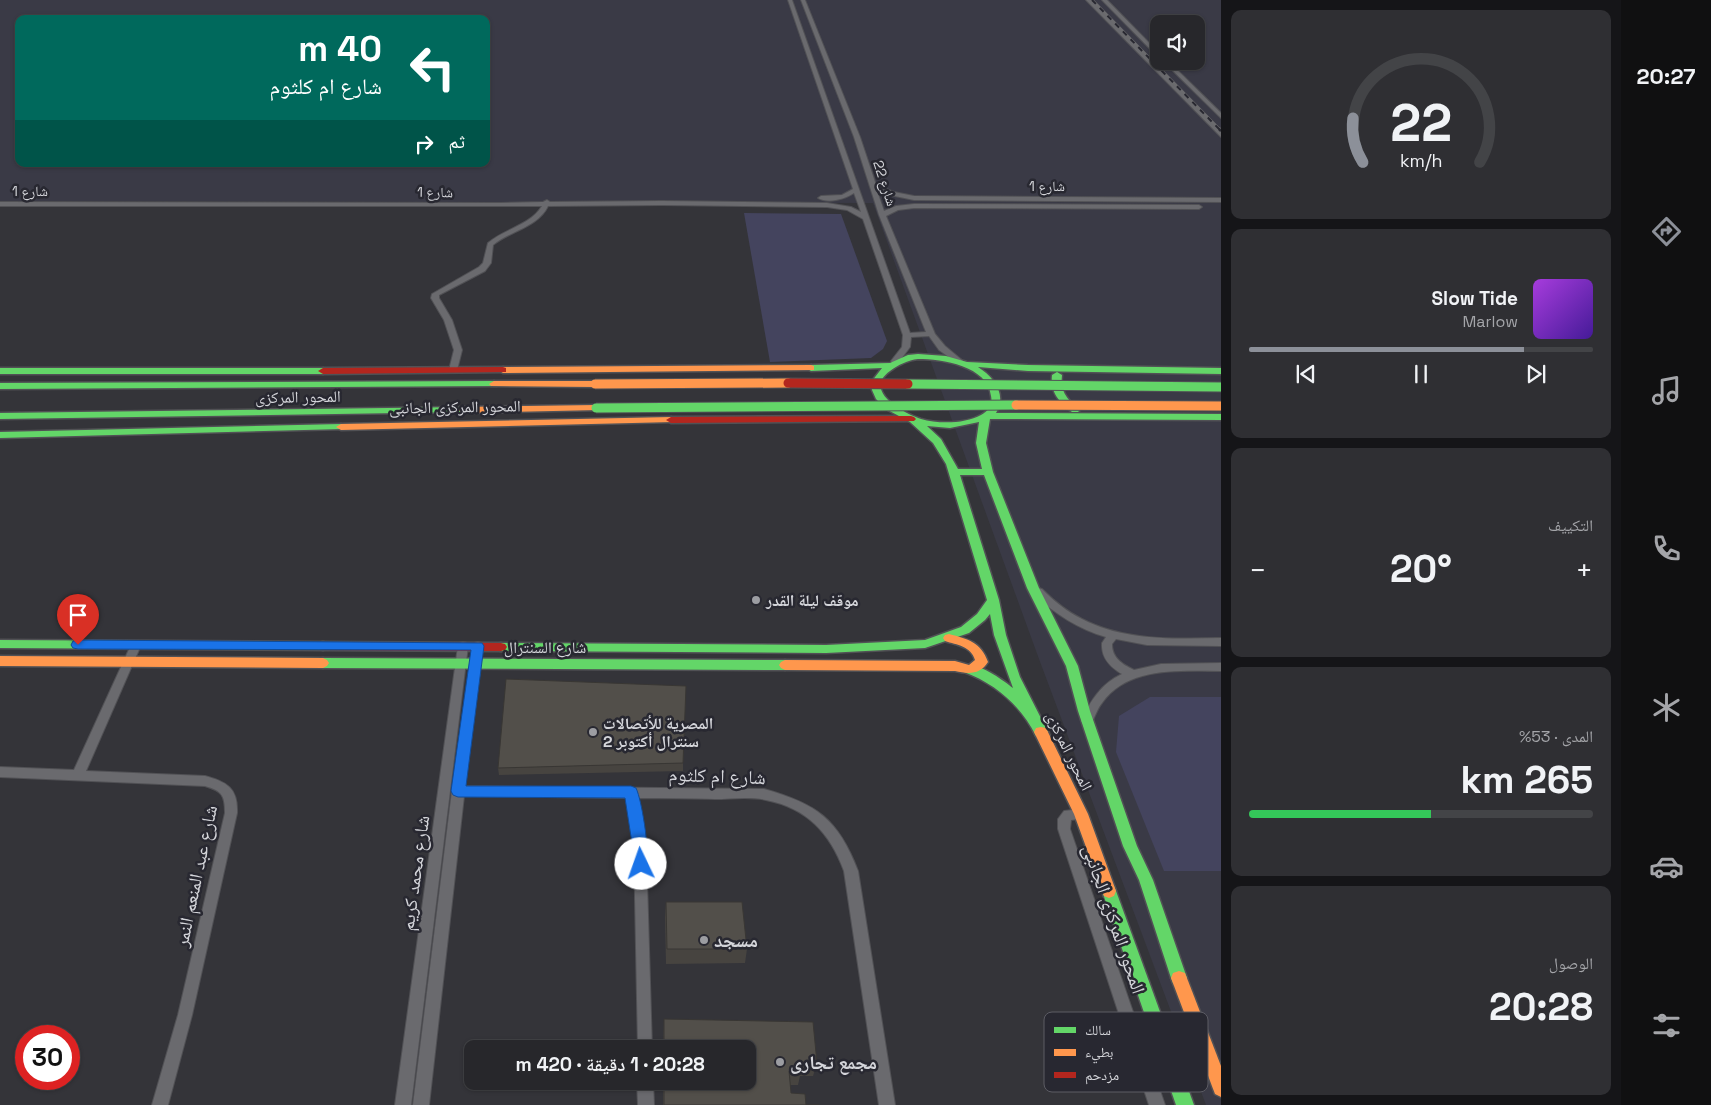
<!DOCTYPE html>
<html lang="ar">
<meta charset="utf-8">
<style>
body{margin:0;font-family:"Space Grotesk","Noto Naskh Arabic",sans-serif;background:#2f2f33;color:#f1f3f6;direction:rtl;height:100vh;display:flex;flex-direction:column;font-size:19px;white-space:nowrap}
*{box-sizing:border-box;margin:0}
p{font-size:16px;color:#a4a5a9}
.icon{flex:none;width:28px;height:28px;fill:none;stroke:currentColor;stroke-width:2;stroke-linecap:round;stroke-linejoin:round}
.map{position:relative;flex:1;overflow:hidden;direction:ltr}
.panel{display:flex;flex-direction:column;gap:10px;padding:10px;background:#151518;width:400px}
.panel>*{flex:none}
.hud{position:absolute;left:15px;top:15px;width:475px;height:152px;border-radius:10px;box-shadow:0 1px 4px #0004,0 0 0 1px #434447;direction:rtl;background:#00695c;color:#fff;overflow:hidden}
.controls{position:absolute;left:1150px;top:15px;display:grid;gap:10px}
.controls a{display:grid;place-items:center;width:55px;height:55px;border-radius:10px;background:#27272b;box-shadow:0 1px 4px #0004,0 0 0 1px #434447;font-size:25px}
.speed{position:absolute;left:15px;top:1025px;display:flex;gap:10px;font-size:25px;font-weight:700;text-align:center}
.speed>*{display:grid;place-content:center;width:65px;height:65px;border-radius:50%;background:#27272b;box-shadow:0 1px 4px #0004,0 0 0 1px #434447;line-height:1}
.speed .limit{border:8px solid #d22;background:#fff;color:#111}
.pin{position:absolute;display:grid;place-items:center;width:42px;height:42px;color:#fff;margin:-51px -21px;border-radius:50% 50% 50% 0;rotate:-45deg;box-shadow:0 0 5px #0007}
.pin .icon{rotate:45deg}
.me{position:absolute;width:55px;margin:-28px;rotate:357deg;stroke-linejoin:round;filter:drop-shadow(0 0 4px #0008)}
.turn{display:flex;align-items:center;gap:18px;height:105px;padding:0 25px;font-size:22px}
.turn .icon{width:65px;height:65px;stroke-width:2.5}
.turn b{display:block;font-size:35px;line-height:42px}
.then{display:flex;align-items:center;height:48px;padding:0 25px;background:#0003;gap:10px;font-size:19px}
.big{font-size:38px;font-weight:600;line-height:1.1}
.panel .card{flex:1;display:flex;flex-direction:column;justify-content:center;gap:8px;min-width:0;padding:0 18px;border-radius:10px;background:#2f2f33}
.panel .dial{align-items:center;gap:0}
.dial svg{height:130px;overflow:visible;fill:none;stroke:#434447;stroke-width:7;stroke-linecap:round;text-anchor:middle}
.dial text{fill:#f1f3f6;stroke:none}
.song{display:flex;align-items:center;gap:15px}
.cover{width:60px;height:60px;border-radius:8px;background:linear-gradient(135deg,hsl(280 70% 55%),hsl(260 70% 35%))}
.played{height:5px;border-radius:2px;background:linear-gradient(90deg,#8c9099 80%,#434447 80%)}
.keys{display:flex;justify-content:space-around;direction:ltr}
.heat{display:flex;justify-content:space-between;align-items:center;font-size:28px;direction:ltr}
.charge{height:8px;border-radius:4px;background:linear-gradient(90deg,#34c759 53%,#434447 0)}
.trip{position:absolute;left:464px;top:1040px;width:292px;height:50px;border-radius:10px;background:#27272b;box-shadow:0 1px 4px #0004,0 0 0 1px #434447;font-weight:600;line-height:50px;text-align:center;direction:rtl}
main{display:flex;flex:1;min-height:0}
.dock{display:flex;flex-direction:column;width:90px;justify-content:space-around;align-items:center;background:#101011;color:#a4a5a9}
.dock .icon{width:35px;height:35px}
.dock .active{color:#8c9099}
.dock b{font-size:22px;color:#f1f3f6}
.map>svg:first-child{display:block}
.built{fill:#3a3a46;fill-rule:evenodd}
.green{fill:#44445e}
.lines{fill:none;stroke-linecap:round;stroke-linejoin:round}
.street-casing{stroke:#515155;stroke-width:2}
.fast-casing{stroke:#515155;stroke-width:3}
.slow-casing{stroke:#515155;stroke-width:3}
.jam-casing{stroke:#515155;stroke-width:3}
.street{fill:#6a6a6e;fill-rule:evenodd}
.fast{fill:#63d668;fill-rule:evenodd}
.slow{fill:#ff974d;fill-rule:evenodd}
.jam{fill:#b3261e;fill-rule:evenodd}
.rail-far1-casing{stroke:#6b6b6e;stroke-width:3}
.rail-casing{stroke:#6b6b6e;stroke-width:4}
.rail-far1{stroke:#282831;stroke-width:2;stroke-dasharray:5.5;stroke-linecap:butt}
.rail{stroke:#282831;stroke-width:2.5;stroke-dasharray:8;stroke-linecap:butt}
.fast-bridge-casing{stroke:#515155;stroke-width:11;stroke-linecap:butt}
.slow-bridge-casing{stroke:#515155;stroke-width:11;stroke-linecap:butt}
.jam-bridge-casing{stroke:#515155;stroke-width:11;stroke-linecap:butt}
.fast-bridge{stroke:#63d668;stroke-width:9}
.slow-bridge{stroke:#ff974d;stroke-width:9}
.jam-bridge{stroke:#b3261e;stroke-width:9}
.wall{fill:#474440}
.building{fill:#524f4a;stroke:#393734}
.route{fill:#1a73e8;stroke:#114b97}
.poi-dot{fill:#9c9da2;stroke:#282831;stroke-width:2}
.labels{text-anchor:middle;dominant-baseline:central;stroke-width:5;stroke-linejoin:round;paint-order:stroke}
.far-street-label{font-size:14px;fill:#d4d5da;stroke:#282831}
.street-label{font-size:16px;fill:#d4d5da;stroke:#282831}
.poi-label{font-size:16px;font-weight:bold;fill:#d4d5da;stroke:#282831;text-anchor:start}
.near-street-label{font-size:19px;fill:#d4d5da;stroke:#282831}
.near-poi-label{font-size:19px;font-weight:bold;fill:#d4d5da;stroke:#282831;text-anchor:start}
.key{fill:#282831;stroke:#5c5c64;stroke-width:1}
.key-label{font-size:14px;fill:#d4d5da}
</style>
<main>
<nav class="dock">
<b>20:27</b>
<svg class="icon active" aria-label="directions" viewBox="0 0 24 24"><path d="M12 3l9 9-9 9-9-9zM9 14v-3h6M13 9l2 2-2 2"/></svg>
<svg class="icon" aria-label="music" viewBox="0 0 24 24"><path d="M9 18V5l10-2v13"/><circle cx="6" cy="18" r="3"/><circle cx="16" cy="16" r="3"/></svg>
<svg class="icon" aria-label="phone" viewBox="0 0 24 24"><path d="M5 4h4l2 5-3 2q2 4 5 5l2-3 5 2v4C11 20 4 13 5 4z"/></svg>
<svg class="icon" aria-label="climate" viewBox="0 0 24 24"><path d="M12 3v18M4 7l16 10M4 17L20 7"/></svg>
<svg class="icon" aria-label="car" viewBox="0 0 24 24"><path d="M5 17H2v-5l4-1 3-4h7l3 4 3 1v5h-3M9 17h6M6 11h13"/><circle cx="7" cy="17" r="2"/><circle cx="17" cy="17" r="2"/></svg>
<svg class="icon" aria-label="filters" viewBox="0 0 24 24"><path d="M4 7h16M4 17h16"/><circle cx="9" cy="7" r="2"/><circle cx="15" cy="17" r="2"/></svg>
</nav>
<section class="panel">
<div class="card dial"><svg viewBox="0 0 100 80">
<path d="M14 69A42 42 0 1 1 86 69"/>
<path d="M14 69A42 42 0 0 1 8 42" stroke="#8c9099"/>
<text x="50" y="56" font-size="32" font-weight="700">22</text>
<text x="50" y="72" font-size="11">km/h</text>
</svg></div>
<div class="card">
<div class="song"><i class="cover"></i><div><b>Slow Tide</b><p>Marlow</p></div></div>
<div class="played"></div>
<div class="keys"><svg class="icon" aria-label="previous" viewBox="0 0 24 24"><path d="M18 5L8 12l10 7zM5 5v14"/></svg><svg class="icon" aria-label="pause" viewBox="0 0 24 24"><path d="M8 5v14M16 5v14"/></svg><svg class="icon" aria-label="next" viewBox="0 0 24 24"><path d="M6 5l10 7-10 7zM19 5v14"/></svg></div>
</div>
<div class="card"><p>التكييف</p>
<div class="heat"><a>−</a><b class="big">20°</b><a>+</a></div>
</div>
<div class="card"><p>المدى · 53%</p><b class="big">265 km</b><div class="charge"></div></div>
<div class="card"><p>الوصول</p><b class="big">20:28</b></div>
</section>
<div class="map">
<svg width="1221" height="1105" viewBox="0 0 1221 1105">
<rect width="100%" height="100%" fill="#343439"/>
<path class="built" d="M0,0h1221v1105h-15l-167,-446 -166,-456 -873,-2zM19,19h467v145h-467zM1159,24h37v37h-37z"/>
<g class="green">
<polygon points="744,213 841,214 887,341 883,349 871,358 770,362"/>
<polygon points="1150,697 1221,697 1221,871 1164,871 1116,752 1119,716"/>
</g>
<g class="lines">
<defs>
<g id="street">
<path d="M788,0h4l118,333 16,-1 -47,-117 -25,-78 -53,-137h4l55,137 16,48 18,7 20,4 307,2v4l-307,-2 -24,-5 -13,-4 7,20 12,-5 18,-2 285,1 3,2 -3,2 -285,-1 -16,2 -12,6 49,118 10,12 18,15v4h-3l-21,-15 -10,-14 -18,1 -1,10 -12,16h-6l-1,-2 11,-14 1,-12 -40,-116 -16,-9 -20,-3 -165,-2 -114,1c-10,21 -38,25 -55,39l-2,18 -6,8 -46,24v3l13,22 10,30 -5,20 -4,2 -4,-2 5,-20 -10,-30 -13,-22 1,-4 47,-27 4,-4 5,-20c16,-14 43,-18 54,-37h-542v-4l500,1 43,-1 4,-2 3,2 112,-1 165,2 24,4 10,5 -7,-19c-9,6 -26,11 -36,5l3,-2 21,-1 11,-6z"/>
<polygon points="1086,0 1091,0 1221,132 1221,137"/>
<polygon points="1102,0 1107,0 1159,53 1159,58"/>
<polygon points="1163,61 1168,61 1221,113 1221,118"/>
<path d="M1038,588l4,1c12,12 24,22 40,30 42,22 93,20 139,19v8l-74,-1 -31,-6 -4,5c0,14 10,20 22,26l27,-6 60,-1v8c-41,0 -93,-5 -119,32 -5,6 -7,14 -11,21l-4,2 -4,-2 -2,-3c10,-21 20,-37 41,-47 -12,-7 -21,-16 -20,-31l4,-6c-28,-8 -50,-23 -72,-42l-1,-3z"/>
<path d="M136,641l4,1 1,3 -55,126 119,5c22,6 33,12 32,37l-45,202 -24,90h-16l26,-90 47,-202c0,-18 -3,-22 -20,-27l-205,-9v-10l74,3 57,-125 1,-3z"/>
<polygon points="463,642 467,643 468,646 411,1105 395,1105 458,646 459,643"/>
<path d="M478,642l4,1 1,3 -18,140 299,3c53,15 74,30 94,82l37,234h-16l-35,-234c-14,-38 -37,-63 -78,-71 -16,-4 -35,-1 -51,-1 -25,-1 -51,-1 -77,-1l8,49 6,202h-14l-4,-202 -8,-49 -162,-2 -35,309h-16l39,-314 21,-145 1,-3z"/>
<polygon points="1081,809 1085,810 1087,814 1085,818 1071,820 1070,829 1165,1105 1149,1105 1058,829 1058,819 1064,811"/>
<polygon points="637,1081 653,1081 654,1105 638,1105"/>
</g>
<g id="fast">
<path d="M918,354l28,2 21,6 61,3 193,3v6l-193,-3 -50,-4c17,11 29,28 18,46l225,1v6l-231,-1 -4,24 7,29 46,116 39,78 12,45 47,135 16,34 34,98 -2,5 -6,2 -6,-2 -2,-5 -32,-98 -16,-34 -45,-135 -12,-45 -39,-78 -43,-113h-24l39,125 7,35 14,42 28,55 -2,4 -5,1 -5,-1c-15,-30 -40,-52 -72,-64l-2,-3 2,-3c13,-5 39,14 49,22l-19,-53 -4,-21 -5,6 -16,13 -44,15 -99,5 -325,-2 -4,-1 -2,-3 2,-3 4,-1 325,2 99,-5 36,-13 16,-13 10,-14 -41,-136 -13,-21 -23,-21 -24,-13 -10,-10 -4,-9v-9l10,-13 -71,3 -5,-3 5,-3 79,-2 18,-8zM918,359c24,0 70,7 73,37 2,9 -3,15 -10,19 -16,9 -43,9 -60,4 -18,-6 -59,-28 -31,-48 8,-6 18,-11 28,-12zM979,422l-3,21 6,26h-24l-17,-30 -14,-13 23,2z"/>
<polygon points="0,368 323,368 328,371 323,374 0,374"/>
<path d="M1057,372l5,3c-2,15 4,24 16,33l2,2 -2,2h-6c-13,-10 -22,-20 -20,-37z"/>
<polygon points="494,381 499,384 497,386 0,389 0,383"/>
<polygon points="463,407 466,408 468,410 466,412 0,419 0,413"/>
<polygon points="341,424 346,427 344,429 0,438 0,432"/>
<polygon points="0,640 323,642 327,643 329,646 327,649 323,650 0,648"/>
<polygon points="323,658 785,660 789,662 791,665 789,668 785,670 323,668 319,666 317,663 319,660"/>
<polygon points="1109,884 1114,886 1116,891 1194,1105 1176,1105 1102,891 1104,886"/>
</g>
<g id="slow">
<polygon points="811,365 814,366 814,370 503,373 498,370 503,367"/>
<polygon points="494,381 595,381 600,384 595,387 491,386 489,384"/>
<polygon points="596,405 599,406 601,408 599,410 463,413 458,410 463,407"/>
<polygon points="671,417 674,418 676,420 674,422 341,430 336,427 341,424"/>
<path d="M949,634c19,5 32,8 39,28 -8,13 -20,12 -33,9l-170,-1 -4,-2 -2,-3 2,-3 4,-2 170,1 14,4 6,-5c-4,-14 -18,-15 -30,-19l-2,-3 2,-3z"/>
<polygon points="0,656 323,658 327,660 329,663 327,666 323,668 0,666"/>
<polygon points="1041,727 1046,728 1088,814 1116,891 1114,896 1109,898 1104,896 1102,891 1074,814 1034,732 1036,728"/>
<polygon points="1179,971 1185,973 1221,1066 1221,1097 1215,1094 1171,978 1173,973"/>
</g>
<g id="jam">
<polygon points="503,367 506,368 506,372 323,374 318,371 323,368"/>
<polygon points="911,416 914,417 916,419 914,421 671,423 666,420 671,417"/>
<polygon points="323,642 501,643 505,644 507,647 505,650 501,651 323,650 319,649 317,646 319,643"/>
</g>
</defs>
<use href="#street" class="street-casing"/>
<use href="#fast" class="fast-casing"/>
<use href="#slow" class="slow-casing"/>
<use href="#jam" class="jam-casing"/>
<use href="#street" class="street"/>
<use href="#fast" class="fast"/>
<use href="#slow" class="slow"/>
<use href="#jam" class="jam"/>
<defs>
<polyline id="rail-far1" points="1092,0 1221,131"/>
<polyline id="rail" points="1219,129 1221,131"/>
</defs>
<use href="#rail-far1" class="rail-far1-casing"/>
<use href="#rail" class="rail-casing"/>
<use href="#rail-far1" class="rail-far1"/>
<use href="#rail" class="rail"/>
<defs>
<g id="fast-bridge">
<polyline points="908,384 1221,387"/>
<polyline points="596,408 1016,405"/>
</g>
<g id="slow-bridge">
<polyline points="595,384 788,383"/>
<polyline points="1016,405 1221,406"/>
</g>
<polyline id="jam-bridge" points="788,383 908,384"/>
</defs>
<use href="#fast-bridge" class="fast-bridge-casing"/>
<use href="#slow-bridge" class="slow-bridge-casing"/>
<use href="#jam-bridge" class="jam-bridge-casing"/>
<use href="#fast-bridge" class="fast-bridge"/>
<use href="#slow-bridge" class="slow-bridge"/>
<use href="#jam-bridge" class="jam-bridge"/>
</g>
<g class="wall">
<polygon points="683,763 683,771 499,775 498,768"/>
<polygon points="666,902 747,949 745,963 666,964 665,917"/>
<polygon points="664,1019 817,1063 813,1076 800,1076 798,1085 790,1085 791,1093 806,1105 819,1105 663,1105 663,1081 748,1081 748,1049 663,1049"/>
</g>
<g class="building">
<polygon points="506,679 686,686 683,763 498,768"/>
<polygon points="666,902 742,902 747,949 667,949"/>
<polygon points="664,1019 813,1022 817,1063 800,1063 801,1071 789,1071 791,1093 805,1094 806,1105 819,1105 664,1105 664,1081 748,1081 748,1049 664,1049"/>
</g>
<path class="route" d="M78,640l404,3 2,3 -18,140h165l5,2c6,12 15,70 10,81l-5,2 -5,-2 -11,-71 -167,-1 -5,-2 -2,-4 20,-141 -393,-1 -5,-1 -2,-3 2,-4z"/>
<g class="poi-dot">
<circle cx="756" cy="600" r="5"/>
<circle cx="593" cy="732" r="5"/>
<circle cx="704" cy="940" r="5"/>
<circle cx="780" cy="1062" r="5"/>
</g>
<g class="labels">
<g class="far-street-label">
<text transform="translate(885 183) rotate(72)">شارع 22</text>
<text x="1047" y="186">شارع 1</text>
<text x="30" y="191">شارع 1</text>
<text transform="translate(435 192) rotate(1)">شارع 1</text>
</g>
<g class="street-label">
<text transform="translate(298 397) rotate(-1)">المحور المركزى</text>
<text transform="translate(455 407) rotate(-1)">المحور المركزى الجانبى</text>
<text x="545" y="647">شارع السنترال</text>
<text transform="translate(1069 751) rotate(64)">المحور المركزى</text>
</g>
<g class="poi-label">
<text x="766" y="600">موقف ليلة القدر</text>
<text x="603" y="723">المصرية للأتصالات<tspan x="603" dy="18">سنترال أكتوبر 2</tspan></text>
</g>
<g class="near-street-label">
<text transform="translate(717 776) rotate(2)">شارع ام كلثوم</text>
<text transform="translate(415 873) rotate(-82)">شارع محمد كريم</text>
<text transform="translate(196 876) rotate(-78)">شارع عبد المنعم النمر</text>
<text transform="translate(1114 919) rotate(71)">المحور المركزى الجانبى</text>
</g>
<g class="near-poi-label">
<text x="714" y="940">مسجد</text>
<text x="790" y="1062">مجمع تجارى</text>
</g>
</g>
<rect x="1044" y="1012" width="164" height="80" rx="8" class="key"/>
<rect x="1054" y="1027" width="22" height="6" fill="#63d668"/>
<rect x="1054" y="1049" width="22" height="7" fill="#ff974d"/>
<rect x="1054" y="1072" width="22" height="6" fill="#b3261e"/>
<g class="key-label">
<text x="1085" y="1035">سالك</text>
<text x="1085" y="1057">بطيء</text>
<text x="1085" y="1080">مزدحم</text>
</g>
</svg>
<div class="controls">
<a><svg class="icon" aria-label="sound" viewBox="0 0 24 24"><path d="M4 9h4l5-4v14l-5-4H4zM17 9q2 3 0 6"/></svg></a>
</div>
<div class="speed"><div class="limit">30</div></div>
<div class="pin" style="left:78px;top:645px;background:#d93025"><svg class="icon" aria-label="arrive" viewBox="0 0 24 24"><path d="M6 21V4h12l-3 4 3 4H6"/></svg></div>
<svg class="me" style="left:641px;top:864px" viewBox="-20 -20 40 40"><circle r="19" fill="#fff"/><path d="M0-13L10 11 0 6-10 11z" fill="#1a73e8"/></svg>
<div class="trip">20:28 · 1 دقيقة · 420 m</div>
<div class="hud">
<div class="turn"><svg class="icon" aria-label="left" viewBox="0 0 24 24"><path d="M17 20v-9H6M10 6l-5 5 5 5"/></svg><div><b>40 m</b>شارع ام كلثوم</div></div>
<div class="then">ثم<svg class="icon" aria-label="right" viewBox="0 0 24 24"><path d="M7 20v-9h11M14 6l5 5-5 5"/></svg></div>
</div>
</div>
</main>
